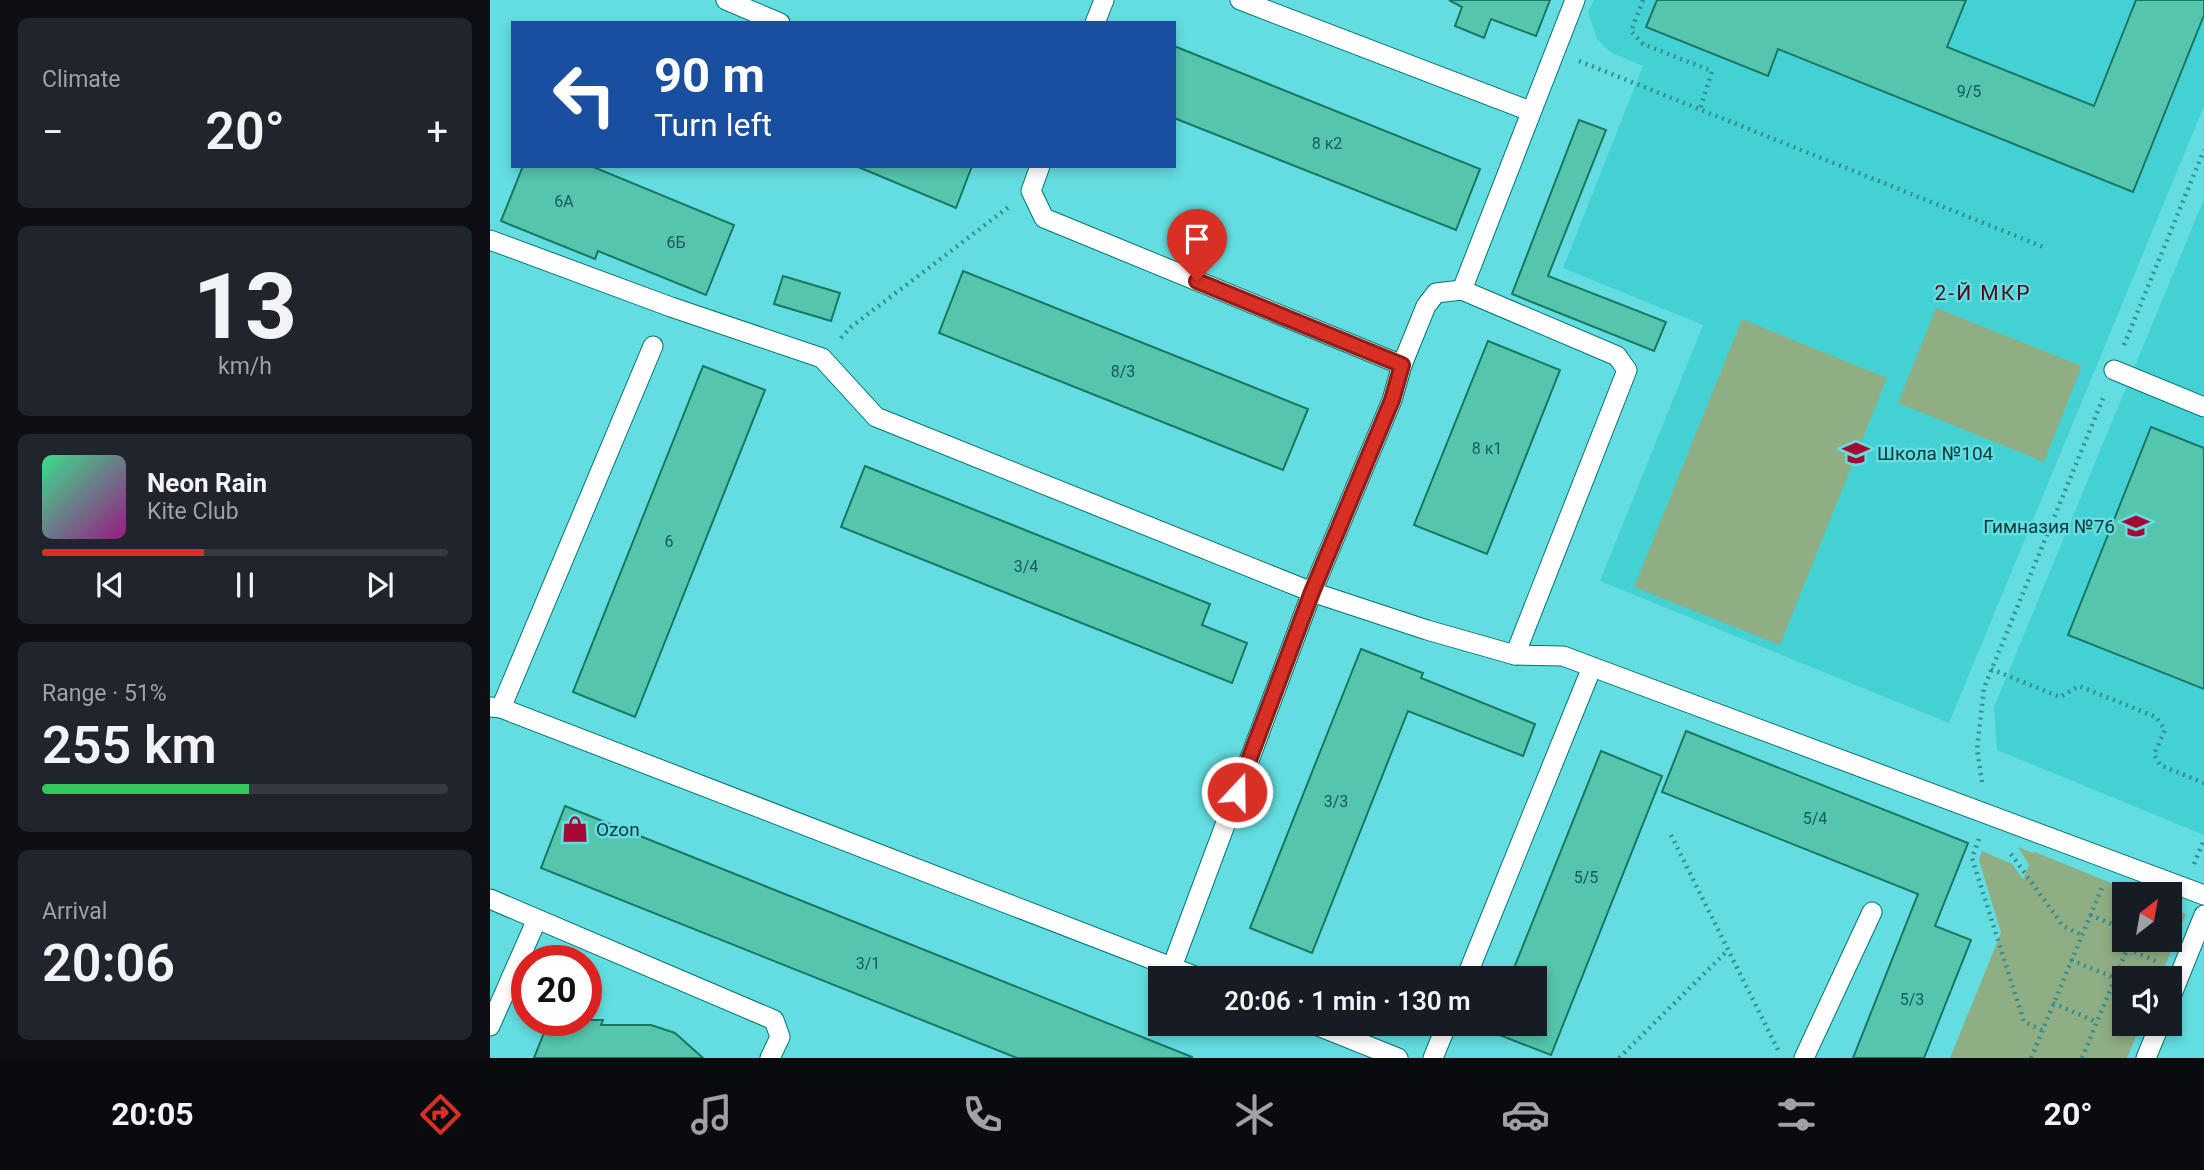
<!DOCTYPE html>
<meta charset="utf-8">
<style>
body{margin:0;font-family:Roboto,sans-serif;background:#20242c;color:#f1f3f6;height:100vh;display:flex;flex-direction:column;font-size:26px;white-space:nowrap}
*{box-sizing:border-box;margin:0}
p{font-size:23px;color:#9ea1a6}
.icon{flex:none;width:38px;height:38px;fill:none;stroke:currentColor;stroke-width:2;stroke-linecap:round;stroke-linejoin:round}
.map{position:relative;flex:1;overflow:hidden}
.panel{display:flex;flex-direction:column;gap:18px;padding:18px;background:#0d0f14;width:490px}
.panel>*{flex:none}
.banner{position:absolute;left:21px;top:21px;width:665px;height:147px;border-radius:0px;box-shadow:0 4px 10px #0003;background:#1a4fa0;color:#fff;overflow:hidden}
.needle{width:46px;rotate:31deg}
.fabs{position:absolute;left:1622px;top:882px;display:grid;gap:14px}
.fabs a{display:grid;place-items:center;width:70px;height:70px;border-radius:0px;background:#171b24;box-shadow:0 4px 10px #0003;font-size:35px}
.speed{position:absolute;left:21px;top:945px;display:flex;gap:14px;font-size:35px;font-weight:700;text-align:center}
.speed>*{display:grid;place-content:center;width:91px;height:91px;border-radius:50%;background:#171b24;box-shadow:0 4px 10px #0003;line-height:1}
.speed .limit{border:10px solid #d22;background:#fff;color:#111}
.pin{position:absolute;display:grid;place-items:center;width:60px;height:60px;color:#fff;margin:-72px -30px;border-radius:50% 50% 50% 0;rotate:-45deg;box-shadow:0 0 7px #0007}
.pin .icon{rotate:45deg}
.me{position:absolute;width:77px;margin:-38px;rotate:21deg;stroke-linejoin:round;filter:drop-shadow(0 0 5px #0008)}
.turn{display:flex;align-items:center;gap:24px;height:147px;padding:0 28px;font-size:32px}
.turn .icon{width:91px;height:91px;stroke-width:2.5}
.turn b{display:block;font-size:49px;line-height:60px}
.big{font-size:52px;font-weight:600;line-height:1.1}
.panel .widget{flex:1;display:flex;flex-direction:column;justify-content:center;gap:10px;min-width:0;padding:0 24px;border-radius:10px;background:#20242c}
.panel .dial{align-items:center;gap:0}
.dial b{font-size:91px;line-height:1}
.song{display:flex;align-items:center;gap:21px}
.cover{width:84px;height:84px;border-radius:10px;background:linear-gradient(135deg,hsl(150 70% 55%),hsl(310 70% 35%))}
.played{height:7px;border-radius:4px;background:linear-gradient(90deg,#d93025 40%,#363941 40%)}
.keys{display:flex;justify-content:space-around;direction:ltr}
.heat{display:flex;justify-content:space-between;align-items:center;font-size:38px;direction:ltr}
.charge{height:10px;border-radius:5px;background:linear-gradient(90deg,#34c759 51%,#363941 0)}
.trip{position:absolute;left:658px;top:966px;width:399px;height:70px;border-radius:0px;background:#171b24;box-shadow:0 4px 10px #0003;font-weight:600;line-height:70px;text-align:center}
.tab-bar{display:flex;height:112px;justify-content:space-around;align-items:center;background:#090b0e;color:#9ea1a6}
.tab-bar .icon{width:49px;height:49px}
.tab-bar .active{color:#d93025}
.tab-bar b{font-size:32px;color:#f1f3f6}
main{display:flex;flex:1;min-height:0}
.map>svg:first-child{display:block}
.built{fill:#44d1d4}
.green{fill:#90ae84}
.building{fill:#55c5ad;stroke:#1a7665;stroke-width:2}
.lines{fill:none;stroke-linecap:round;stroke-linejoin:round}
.service-casing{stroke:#007577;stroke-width:21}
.path{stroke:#338e90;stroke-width:4.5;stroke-dasharray:2 5;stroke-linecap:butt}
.service{stroke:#fff;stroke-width:19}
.route-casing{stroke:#8d1f18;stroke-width:18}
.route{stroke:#d93025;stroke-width:12}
.labels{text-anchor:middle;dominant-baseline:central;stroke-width:5;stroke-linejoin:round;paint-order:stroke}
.number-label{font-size:16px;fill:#155c57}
.poi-label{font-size:19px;fill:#00393a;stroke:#63dde0;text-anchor:start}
.neighbourhood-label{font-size:21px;letter-spacing:2px;fill:#500917;stroke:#63dde0}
</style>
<main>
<section class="panel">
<div class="widget"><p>Climate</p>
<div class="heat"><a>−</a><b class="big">20°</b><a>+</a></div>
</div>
<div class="widget dial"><b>13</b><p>km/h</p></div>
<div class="widget">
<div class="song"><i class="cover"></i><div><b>Neon Rain</b><p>Kite Club</p></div></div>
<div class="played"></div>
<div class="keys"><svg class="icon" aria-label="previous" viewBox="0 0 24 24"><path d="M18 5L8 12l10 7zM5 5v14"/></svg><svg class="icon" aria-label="pause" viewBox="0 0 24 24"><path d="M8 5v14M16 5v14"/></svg><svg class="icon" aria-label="next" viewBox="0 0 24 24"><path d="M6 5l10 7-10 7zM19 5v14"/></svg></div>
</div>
<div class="widget"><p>Range · 51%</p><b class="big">255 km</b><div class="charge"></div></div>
<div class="widget"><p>Arrival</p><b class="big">20:06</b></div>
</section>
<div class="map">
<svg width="1714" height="1058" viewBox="0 0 1714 1058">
<rect width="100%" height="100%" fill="#63dde0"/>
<g class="built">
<polygon points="1104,0 1714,0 1714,106 1459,723 1110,581 1213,325 1073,268 1153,66 1122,53 1107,39 1098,12"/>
<polygon points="1714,199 1714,835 1507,750 1504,707"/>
</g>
<g class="green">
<polygon points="1446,308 1592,366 1554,462 1408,403"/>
<polygon points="1252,319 1397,378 1290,645 1144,587"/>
<polygon points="1528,847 1543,853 1545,852 1648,894 1634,894 1634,940 1680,940 1680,907 1696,914 1670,978 1634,978 1634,1024 1651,1024 1637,1058 1460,1058 1511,933 1489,860 1492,851 1522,864 1533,879 1539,865"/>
</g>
<g class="building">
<polygon points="959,0 1060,0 1046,36 1001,19 994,38 965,26 972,7"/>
<polygon points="1167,0 1476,0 1457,47 1604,106 1646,0 1714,0 1714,15 1643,192 1288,49 1278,76 1156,27"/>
<polygon points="684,46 990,169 966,230 684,118"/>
<polygon points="1089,120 1116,130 1058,276 1176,322 1164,351 1022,294"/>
<polygon points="33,166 101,166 244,225 216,295 108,251 105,259 11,221"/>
<polygon points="366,166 482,166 466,208"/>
<polygon points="473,271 818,409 793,470 449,333"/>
<polygon points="293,276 350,293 341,321 284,304"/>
<polygon points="998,341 1070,370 997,554 924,525"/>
<polygon points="213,366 275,390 145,717 83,692"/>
<polygon points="1661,427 1714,448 1714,689 1578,635"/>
<polygon points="375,466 720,604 712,625 757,643 742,683 351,527"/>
<polygon points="871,649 933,673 931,678 1045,724 1033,756 918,711 822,953 760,928"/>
<polygon points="1196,731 1478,843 1445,926 1481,940 1434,1058 1363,1058 1428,894 1172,792"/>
<polygon points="1111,751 1172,776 1061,1055 999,1031 1002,1024 1045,1024 1045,978 1020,978"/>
<polygon points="75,806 702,1057 702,1058 527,1058 51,868"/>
<polygon points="59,1020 113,1020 111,1025 161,1025 185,1033 213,1058 44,1058"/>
</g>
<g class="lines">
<defs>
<g id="service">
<polyline points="236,0 290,23"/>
<polyline points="750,0 1040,111"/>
<polyline points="605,23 614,0"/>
<polyline points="550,166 541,191 554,218 912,365"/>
<polyline points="0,240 181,307 332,358 386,417 822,592 937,630 1025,655 1073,656 1714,895"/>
<polyline points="972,290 1127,356 1137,370 1025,655"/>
<polyline points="1624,370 1714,407"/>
<polyline points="0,707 11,708 710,978"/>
<polyline points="11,708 163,346"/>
<polyline points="0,899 284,1020 290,1037 280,1058"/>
<polyline points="682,967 822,592 902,400 912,365 936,306 946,293 972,290 1085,0"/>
<polyline points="976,978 1102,667"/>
<polyline points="1680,999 1714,915"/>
<polyline points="823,1024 908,1058"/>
<polyline points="0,1026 47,919"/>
<polyline points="943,1058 957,1024"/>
<polyline points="1314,1058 1382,912"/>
<polyline points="1656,1058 1670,1024"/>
</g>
</defs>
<use href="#service" class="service-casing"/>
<g class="path">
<polyline points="1153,0 1141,31 1153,44 1222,71 1210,109"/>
<polyline points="1089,61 1556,248"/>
<polyline points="351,338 361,327 520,206"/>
<polyline points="1634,345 1714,150"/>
<polyline points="1501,669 1570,697 1589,686 1666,717 1675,730 1664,754 1670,765 1714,783"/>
<polyline points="1492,782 1487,749 1494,688 1614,396"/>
<polyline points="1181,835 1288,1050"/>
<polyline points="1489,839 1482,858 1534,1022 1552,1030"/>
<polyline points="1521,854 1573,926 1592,935"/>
<polyline points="1704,864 1714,840"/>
<polyline points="1600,915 1634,929"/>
<polyline points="1638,949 1666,961"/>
<polyline points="1581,960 1625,978"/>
<polyline points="1563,1003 1607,1022"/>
<polyline points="1129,1058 1238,950"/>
<polyline points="1541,1058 1613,885"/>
<polyline points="1592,1058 1641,940"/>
</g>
<use href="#service" class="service"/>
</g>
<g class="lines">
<defs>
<polyline id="route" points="707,281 912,365 902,400 822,592 747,792"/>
</defs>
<use href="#route" class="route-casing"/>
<use href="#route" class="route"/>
</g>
<defs>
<symbol id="school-bare" viewBox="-9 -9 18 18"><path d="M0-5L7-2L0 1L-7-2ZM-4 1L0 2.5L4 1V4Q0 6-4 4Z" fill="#a50832" stroke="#63dde0" stroke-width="2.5" paint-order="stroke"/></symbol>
<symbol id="shop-bare" viewBox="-9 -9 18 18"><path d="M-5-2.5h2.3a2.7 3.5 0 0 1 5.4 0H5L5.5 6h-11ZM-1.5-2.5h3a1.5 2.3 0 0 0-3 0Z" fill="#a50832" stroke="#63dde0" stroke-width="2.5" paint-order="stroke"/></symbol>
</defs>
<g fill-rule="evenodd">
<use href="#school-bare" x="1347" y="434" width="38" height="38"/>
<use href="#school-bare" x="1627" y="507" width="38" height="38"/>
<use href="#shop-bare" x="66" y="810" width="38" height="38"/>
</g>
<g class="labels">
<g class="number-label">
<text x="1479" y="91">9/5</text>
<text x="837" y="143">8 к2</text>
<text x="74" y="201">6А</text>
<text x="186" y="242">6Б</text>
<text x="633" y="371">8/3</text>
<text x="997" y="448">8 к1</text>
<text x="179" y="541">6</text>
<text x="536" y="566">3/4</text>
<text x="846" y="801">3/3</text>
<text x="1325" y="818">5/4</text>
<text x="1096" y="877">5/5</text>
<text x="378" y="963">3/1</text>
<text x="1422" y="999">5/3</text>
</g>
<g class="poi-label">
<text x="1387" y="453">Школа №104</text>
<text x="1625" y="526" text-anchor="end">Гимназия №76</text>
<text x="106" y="829">Ozon</text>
</g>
<g class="neighbourhood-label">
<text x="1493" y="293">2-Й МКР</text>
</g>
</g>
</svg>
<div class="fabs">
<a><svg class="needle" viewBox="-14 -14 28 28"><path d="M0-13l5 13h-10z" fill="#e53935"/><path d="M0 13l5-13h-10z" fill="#9ea1a6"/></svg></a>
<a><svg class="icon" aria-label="sound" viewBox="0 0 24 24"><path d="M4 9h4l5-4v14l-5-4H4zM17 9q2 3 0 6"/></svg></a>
</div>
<div class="speed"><div class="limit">20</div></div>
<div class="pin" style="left:707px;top:281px;background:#d93025"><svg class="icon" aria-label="arrive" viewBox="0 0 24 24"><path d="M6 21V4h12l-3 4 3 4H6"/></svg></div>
<svg class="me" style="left:747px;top:792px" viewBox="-20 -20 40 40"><circle r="17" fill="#d93025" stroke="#fff" stroke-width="3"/><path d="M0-11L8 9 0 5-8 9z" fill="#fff"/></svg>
<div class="trip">20:06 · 1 min · 130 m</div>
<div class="banner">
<div class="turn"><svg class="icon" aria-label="left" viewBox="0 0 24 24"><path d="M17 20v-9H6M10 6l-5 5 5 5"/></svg><div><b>90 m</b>Turn left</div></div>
</div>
</div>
</main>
<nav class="tab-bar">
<b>20:05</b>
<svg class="icon active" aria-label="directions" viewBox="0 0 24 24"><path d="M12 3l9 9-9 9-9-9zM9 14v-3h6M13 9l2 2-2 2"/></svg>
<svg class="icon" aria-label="music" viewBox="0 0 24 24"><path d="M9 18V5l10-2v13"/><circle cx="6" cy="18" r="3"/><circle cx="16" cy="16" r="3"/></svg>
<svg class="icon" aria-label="phone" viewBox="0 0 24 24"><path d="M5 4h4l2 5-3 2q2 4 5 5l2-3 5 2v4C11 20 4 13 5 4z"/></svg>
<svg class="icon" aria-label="climate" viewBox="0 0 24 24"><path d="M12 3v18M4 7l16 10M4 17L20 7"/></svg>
<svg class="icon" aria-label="car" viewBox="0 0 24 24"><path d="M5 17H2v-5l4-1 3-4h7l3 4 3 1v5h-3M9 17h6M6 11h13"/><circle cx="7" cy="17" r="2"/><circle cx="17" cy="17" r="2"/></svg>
<svg class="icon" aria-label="filters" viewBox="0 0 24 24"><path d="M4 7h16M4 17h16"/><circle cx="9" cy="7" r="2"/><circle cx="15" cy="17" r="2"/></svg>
<b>20°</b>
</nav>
